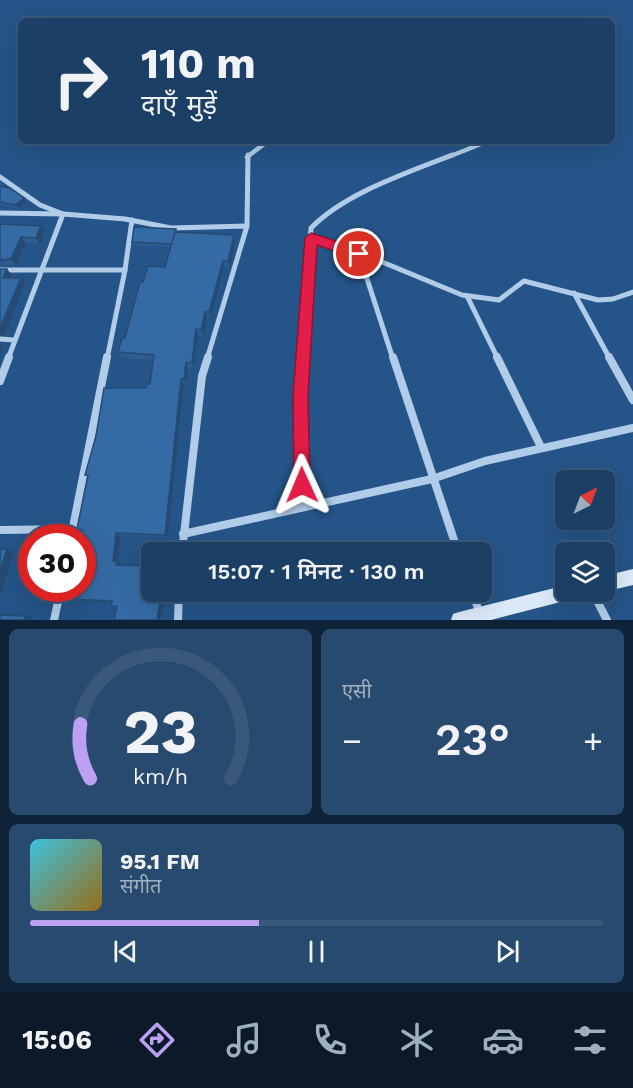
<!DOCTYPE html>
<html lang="hi">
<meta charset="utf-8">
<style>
body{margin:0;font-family:"Work Sans","Noto Sans Devanagari",sans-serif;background:#294a6f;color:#f1f3f6;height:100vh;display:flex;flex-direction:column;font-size:22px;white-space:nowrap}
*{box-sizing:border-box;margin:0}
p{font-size:20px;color:#a0afbf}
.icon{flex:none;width:33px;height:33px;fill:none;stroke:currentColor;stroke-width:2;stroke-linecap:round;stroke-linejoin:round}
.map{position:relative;height:620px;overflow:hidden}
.sheet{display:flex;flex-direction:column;gap:9px;padding:9px;background:#0f2338;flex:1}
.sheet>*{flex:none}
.hud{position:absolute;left:18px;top:18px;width:597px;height:126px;border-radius:9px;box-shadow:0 6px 24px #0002,0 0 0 2px #3a587a;background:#1c3f66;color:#f1f3f6;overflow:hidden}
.needle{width:39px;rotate:42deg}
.tools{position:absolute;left:555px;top:470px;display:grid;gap:12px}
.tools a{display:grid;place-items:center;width:60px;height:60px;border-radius:9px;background:#1c3f66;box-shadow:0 6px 24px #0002,0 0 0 2px #3a587a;font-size:30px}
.speed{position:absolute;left:18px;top:524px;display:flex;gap:12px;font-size:30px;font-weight:700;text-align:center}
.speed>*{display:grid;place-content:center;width:78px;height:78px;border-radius:50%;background:#1c3f66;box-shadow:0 6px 24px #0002,0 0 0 2px #3a587a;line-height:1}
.speed .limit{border:9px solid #d22;background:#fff;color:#111}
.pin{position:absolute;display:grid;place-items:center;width:51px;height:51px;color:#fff;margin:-26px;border:3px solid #fff;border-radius:50%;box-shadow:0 2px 6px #0007}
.me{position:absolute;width:66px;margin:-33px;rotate:359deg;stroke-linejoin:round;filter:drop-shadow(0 0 4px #0008)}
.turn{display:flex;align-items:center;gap:21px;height:126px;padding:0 24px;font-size:27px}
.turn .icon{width:78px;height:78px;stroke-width:2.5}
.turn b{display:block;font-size:42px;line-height:51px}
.big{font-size:45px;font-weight:600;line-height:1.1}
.sheet .card{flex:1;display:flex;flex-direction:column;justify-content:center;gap:9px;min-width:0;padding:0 21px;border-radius:9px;background:#294a6f}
.sheet .dial{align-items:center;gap:0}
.dial svg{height:156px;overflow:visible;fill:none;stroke:#3a587a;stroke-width:7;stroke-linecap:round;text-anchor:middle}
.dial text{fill:#f1f3f6;stroke:none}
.song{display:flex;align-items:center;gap:18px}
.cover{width:72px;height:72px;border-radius:9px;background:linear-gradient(135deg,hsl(190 70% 55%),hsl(40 70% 35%))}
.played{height:6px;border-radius:3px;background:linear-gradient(90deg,#bca0f2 40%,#3a587a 40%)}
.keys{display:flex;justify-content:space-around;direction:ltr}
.heat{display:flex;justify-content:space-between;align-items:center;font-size:33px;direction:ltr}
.sheet .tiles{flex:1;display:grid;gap:9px;grid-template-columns:1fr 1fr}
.card:last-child{grid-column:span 2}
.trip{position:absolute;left:141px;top:542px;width:351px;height:60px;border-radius:9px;background:#1c3f66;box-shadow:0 6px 24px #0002,0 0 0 2px #3a587a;font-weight:600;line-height:60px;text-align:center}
.dock{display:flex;height:96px;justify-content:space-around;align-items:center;background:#0b1929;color:#a0afbf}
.dock .icon{width:42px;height:42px}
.dock .current{color:#bca0f2}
.dock b{font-size:27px;color:#f1f3f6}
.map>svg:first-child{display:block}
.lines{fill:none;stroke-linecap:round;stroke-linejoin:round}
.street-far2{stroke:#b1cce9;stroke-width:4.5}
.street-far1{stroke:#b1cce9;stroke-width:5}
.street{stroke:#b1cce9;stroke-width:8}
.secondary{fill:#dbe9f8;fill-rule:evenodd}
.wall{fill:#2e5c8e}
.shaded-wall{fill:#254b74}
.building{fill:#356ba5;stroke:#254b74;stroke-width:1.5}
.route{fill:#e11d48;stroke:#92132f;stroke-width:1.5}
</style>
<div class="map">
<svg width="633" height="620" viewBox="0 0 633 620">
<rect width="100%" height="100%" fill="#255488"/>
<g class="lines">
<g class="street-far2">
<polyline points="247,157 268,141"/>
<polyline points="448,157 481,144"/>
</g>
<g class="street-far1">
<polyline points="0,177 40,205 63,214 8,359"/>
<polyline points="0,213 63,214 125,219 171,228 247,226 207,359"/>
<polyline points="247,226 248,155"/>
<polyline points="311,238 370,257 462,295 499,300 524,281 598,300 613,299 633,292"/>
<polyline points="359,254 393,359"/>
<polyline points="0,270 125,270"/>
<polyline points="574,293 610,359"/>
<polyline points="467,296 498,359"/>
<polyline points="0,339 14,340"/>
<polyline points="107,359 125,270 132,220"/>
<path d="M303,359l8,-131c34,-35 96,-55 141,-73"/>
</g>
<g class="street">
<polyline points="393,357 458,552"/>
<polyline points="497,357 541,447"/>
<polyline points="609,357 633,400"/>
<polyline points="0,381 9,357"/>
<polyline points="302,507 301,395 303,357"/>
<polyline points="0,530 73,529"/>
<polyline points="183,534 432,479 485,461 633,428"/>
<polyline points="71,537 107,357"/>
<polyline points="182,552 202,376 208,357"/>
<polyline points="472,591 480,614"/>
<polyline points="592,591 607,620"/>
<polyline points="54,620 61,588"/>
<polyline points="178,620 179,591"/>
</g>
<g class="secondary">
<polygon points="633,569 633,585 604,592 602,591 604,591 604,576"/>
<polygon points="566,585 566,591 582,591 580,597 491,620 451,620 453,614 459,612"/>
</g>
</g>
<g class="wall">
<polygon points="0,182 4,186 3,187 24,198 26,202 18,208 0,205"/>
<polygon points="0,224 41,226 45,231 40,244 26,243 16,265 0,265"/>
<polygon points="176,229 177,232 235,241 230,267 224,267 211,318 207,317 204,335 198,335 194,368 188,368 186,384 184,384 168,537 121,535 118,561 122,563 121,566 152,591 165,591 161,620 114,620 117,606 111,606 112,602 67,599 83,532 77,529 88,477 85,475 150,384 153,360 121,358 118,352 125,338 143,282 165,267 171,247 133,245 132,242"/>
</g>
<g class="shaded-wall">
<polygon points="24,198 26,202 18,208 15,205"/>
<polygon points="41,226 45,231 40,244 36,238"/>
<polygon points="234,235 235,241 230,267 228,261"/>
<polygon points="21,237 26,243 16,265 11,259"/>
<polygon points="223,261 224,267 211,318 209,312"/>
<polygon points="7,269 12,275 8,283 3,278"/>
<polygon points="21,278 25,283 5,334 0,336 0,328"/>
<polygon points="205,312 207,317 204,335 201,330"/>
<polygon points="196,329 198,335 194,368 192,362"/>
<polygon points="0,343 1,344 0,346 3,348 0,354"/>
<polygon points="186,363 188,368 186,384 184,379"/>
<polygon points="181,379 184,384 168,537 165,535"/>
<polygon points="116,533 121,535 118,561 122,563 121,567 116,565 113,561"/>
<polygon points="7,549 14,551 0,596 0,572"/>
<polygon points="162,591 165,591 161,620 157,620"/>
<polygon points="25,616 32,616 31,620 24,620"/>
</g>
<g class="building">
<polygon points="0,186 10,188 24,198 15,205 0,202"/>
<polygon points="0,224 41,226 36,238 21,237 11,259 0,260"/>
<polygon points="134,227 176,229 172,244 132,242"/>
<polygon points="175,232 234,235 228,261 223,261 209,312 205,312 201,330 196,329 192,362 186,363 184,379 181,379 165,535 116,533 113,561 117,561 116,565 152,566 152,591 162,591 157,620 114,620 117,606 111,606 112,601 67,599 70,588 82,588 82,537 83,530 77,529 88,475 85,475 96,436 104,388 146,388 147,384 150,384 154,355 118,352 122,338 125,338 140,282 143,282 148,266 165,267"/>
<polygon points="0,269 7,269 3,278 21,278 0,328"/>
<polygon points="0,549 7,549 0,572"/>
<polygon points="0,615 25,616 24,620 0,620"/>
</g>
<polygon class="route" points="311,233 364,250 365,254 359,259 317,245 308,395 310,485 308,491 302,493 296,491 294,485 293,395 305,238"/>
</svg>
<div class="tools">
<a><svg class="needle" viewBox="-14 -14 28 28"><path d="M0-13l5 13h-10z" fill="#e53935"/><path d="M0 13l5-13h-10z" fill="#a0afbf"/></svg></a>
<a><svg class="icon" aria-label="layers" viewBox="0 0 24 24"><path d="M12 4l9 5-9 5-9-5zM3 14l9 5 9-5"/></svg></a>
</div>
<div class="speed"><div class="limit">30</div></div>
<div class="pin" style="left:359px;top:254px;background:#d93025"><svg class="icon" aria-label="arrive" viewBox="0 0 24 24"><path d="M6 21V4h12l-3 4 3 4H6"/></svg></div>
<svg class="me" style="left:302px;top:485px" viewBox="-20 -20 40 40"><path d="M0-17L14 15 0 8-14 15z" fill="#e11d48" stroke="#fff" stroke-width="4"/></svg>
<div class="trip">15:07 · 1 मिनट · 130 m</div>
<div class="hud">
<div class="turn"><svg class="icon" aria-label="right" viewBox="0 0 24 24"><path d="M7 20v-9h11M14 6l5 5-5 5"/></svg><div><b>110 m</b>दाएँ मुड़ें</div></div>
</div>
</div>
<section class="sheet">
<div class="tiles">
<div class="card dial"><svg viewBox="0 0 100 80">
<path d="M14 69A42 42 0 1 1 86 69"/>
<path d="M14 69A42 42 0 0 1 9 41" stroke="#bca0f2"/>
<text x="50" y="56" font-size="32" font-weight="700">23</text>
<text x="50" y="72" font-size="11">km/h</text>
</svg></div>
<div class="card"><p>एसी</p>
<div class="heat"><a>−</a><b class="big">23°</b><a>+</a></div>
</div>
<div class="card">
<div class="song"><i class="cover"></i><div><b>95.1 FM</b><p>संगीत</p></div></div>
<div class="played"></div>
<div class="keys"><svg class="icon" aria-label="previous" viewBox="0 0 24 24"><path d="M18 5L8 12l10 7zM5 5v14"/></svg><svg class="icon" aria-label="pause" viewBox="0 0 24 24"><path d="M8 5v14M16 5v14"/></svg><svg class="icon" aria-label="next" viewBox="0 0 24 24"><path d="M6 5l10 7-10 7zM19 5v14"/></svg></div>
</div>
</div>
</section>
<nav class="dock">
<b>15:06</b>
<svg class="icon current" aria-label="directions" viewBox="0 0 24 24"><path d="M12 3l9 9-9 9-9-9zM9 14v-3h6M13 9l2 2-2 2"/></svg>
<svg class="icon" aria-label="music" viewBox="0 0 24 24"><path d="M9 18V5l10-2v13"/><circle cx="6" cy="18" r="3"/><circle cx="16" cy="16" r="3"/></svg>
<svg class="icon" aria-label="phone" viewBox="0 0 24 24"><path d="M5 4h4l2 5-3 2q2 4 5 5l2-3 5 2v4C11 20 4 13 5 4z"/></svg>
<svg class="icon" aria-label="climate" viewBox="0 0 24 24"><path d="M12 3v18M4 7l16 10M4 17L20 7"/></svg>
<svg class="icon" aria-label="car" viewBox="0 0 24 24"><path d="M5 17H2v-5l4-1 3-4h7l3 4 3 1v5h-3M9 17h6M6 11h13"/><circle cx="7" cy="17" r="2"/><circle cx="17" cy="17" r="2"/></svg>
<svg class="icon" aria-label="filters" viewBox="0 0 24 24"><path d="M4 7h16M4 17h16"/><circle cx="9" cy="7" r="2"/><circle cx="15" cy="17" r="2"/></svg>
</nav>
